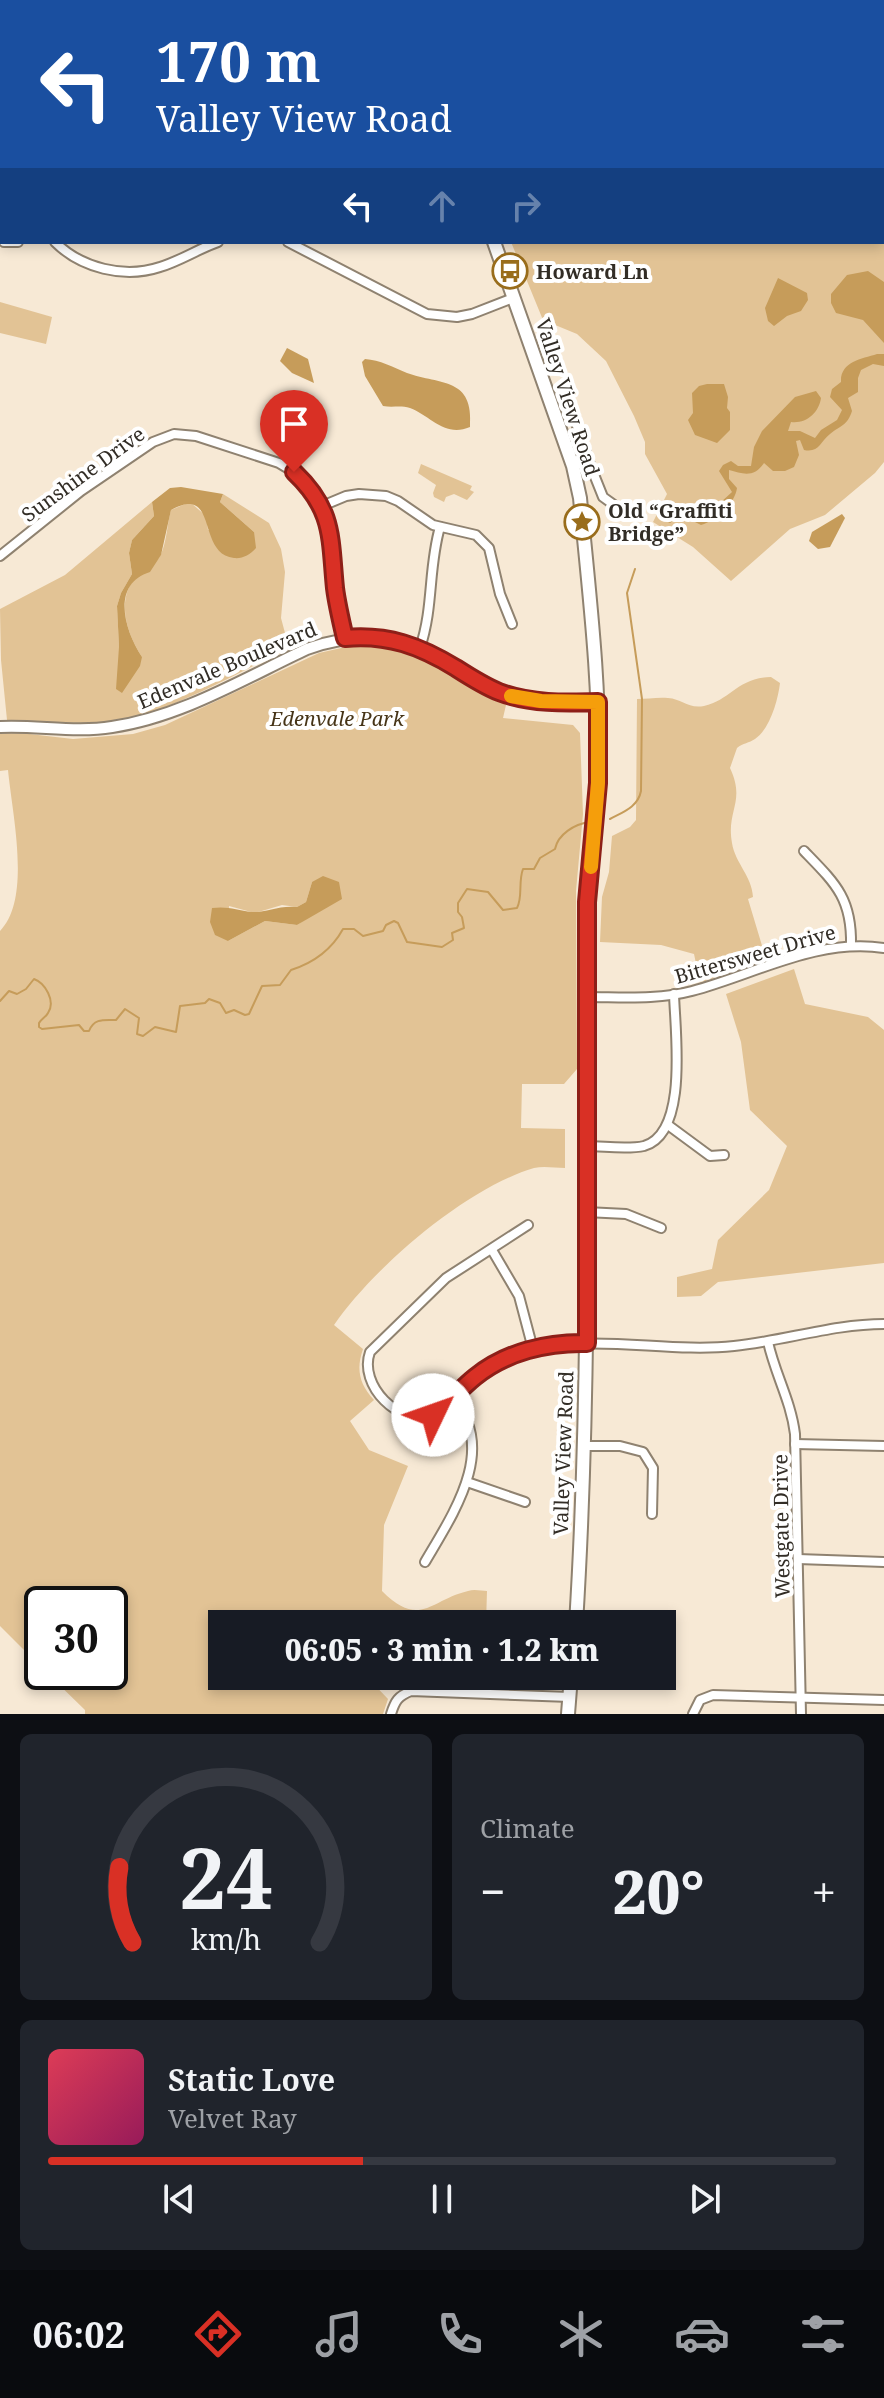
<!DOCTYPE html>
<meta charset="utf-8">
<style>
body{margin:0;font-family:"Noto Serif",serif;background:#20242c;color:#f1f3f6;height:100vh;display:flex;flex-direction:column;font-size:30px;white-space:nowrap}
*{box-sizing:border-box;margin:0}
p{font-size:26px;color:#9ea1a6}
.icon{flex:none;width:44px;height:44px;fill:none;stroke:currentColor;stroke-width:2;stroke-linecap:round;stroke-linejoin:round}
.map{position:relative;height:1714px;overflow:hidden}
.sheet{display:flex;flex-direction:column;gap:20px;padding:20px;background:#0d0f14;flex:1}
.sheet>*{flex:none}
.hud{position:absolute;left:0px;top:0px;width:884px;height:244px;box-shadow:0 4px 12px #0003;background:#1a4fa0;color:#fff;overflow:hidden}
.speed{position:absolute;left:24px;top:1586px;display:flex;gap:16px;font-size:40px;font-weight:700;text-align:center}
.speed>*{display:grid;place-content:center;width:104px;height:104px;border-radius:50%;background:#171b24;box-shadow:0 4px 12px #0003;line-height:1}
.speed .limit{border:4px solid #111;border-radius:12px;background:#fff;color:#111}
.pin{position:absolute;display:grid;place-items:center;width:68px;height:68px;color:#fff;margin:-82px -34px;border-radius:50% 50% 50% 0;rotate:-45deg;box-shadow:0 0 8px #0007}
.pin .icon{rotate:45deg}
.me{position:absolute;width:88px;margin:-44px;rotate:48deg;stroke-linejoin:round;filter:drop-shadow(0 0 6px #0008)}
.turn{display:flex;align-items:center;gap:28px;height:168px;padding:0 24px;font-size:36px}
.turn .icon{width:104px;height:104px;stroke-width:2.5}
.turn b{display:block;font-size:56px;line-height:68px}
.lanes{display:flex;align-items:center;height:76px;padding:0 24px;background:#0003;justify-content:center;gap:40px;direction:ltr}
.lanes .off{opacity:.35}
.big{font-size:60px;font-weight:800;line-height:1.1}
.sheet .card{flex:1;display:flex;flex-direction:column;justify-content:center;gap:12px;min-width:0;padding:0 28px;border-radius:12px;background:#20242c}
.sheet .dial{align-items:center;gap:0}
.dial svg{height:208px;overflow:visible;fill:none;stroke:#363941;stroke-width:7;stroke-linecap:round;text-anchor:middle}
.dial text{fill:#f1f3f6;stroke:none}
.song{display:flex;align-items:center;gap:24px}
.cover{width:96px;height:96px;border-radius:12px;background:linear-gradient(135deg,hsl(350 70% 55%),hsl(330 70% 35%))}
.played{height:8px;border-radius:4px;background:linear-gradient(90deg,#d93025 40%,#363941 40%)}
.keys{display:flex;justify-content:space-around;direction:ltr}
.heat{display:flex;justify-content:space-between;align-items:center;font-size:44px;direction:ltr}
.sheet .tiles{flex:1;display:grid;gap:20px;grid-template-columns:1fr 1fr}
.card:last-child{grid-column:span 2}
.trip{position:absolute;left:208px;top:1610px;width:468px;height:80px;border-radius:0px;background:#171b24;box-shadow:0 4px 12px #0003;font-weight:800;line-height:80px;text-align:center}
.tab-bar{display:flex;height:128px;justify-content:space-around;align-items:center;background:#090b0e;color:#9ea1a6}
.tab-bar .icon{width:56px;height:56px}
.tab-bar .current{color:#d93025}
.tab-bar b{font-size:36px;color:#f1f3f6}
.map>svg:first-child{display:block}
.green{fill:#e2c395;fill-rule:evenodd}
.water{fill:#c69c5a}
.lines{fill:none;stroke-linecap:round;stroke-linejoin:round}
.stream{stroke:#c69c5a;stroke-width:2}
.minor-casing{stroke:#8f8270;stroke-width:12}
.tertiary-casing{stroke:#8f8270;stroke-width:14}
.secondary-casing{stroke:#8f8270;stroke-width:16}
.minor{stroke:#fff;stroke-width:8}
.tertiary{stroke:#fff;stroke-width:10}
.secondary{stroke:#fff;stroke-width:12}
.route-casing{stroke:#8d1f18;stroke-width:20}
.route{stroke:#d93025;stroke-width:14}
.slow{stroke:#f59e0b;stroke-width:14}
.labels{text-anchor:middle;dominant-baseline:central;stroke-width:8;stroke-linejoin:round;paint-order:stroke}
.poi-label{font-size:20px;font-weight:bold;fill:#322d26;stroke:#fff;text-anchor:start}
.street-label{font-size:20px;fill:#322d26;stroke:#fff}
.park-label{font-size:20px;font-style:italic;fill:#463417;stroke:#fff}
</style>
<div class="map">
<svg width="884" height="1714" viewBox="0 0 884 1714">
<rect width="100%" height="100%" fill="#f7e9d5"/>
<g class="green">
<polygon points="0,0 436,0 436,2 2,2 2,26"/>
<polygon points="884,140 884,462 875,473 825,515 790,529 731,581 693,547 653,522 667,494 645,454 645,442 634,416 606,361 577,334 543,320 511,242 882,242"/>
<polygon points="0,302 52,317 46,344 0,333"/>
<polygon points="421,464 472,486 470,490 474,492 467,500 454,494 446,497 444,502 434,497 433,493 436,485 418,473"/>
<path d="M223,494l46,29 12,26 4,23 -4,46 8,30c-46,22 -128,69 -177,74 -34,3 -70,-1 -105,-2l-6,-60 -1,-51 65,-34 87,-73 2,14 -22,24 -3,13 3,21 -11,19 -4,13 2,41 23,10c-16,-24 -27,-60 -4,-82 7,-7 19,-11 23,-21 6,-13 6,-30 10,-44l19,-8 16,14 2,14 46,2 -34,-30z"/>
<path d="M359,644l32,2 15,4 100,55 -3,13 70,7 7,8 3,81 -7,77 1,178 -13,15h-42l-1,44 44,1v39c-10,0 -21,-2 -31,0 -68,20 -160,99 -200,157l29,24c-7,20 -4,35 11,51l-24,21 19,29 39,16 -24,59 -2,66c38,38 48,9 86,0 6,-2 14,0 19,0l-1,33h-264v52h144l22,23 -5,15h-298v-4l-39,-38h64v-68h-68v64l-42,-42v-695c32,-32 12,-118 8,-161l-8,1v-37l12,-2 61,7 60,-5 32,-9 154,-72zM312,882v33l-15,10 -32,-4 -37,20 1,-35 26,7 27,-8 15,2 9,-5z"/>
<path d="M771,677l9,6c-2,17 -10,46 -25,56 -6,4 -12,4 -18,9l-7,20c16,34 -4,42 2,75 3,20 20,33 21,54l-5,2 18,60 -66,24 -6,-29 -33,-9 -61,-3 2,-45 7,-25 3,-36 18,-9 6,-7 1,-121c10,0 21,-2 31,-1 14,1 20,11 36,8 27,-6 33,-28 67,-29z"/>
<polygon points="794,969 805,1004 868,1017 884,1030 884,1263 718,1282 701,1296 677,1297 677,1277 712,1269 718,1240 769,1190 787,1146 750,1110 741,1042 726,994"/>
</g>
<g class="water">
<polygon points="868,271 884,282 884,343 863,320 836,313 831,303 831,294 847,275"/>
<polygon points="778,278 807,293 808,300 801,311 787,316 774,326 768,321 765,308"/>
<polygon points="287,348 308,359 314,383 292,373 280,361"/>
<path d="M877,354h7v12l-11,-2 -12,6 -3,8v14l-10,6 4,13c-5,15 -11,14 -22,23 -10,8 -11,19 -26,16l-4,-10 -4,1 3,14 -5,12 -9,4h-12l-9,-8c-10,15 -21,11 -35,7v9l8,9c-2,16 -22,33 -36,37l-6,-3 -7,-10 -18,11 -4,-2c9,-11 22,-16 34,-6l8,-1 24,-22 -13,-21 4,-6 8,-4 7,5h13l3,-19 8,-16 33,-34 21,-6 5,7c-2,15 -15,26 -30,24l-3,9h12l15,7 6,-8 16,-10 5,-10 -12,-13 2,-8 9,-7c-1,-20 20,-23 36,-28z"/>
<path d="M365,359c15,1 28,8 42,14 34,12 67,4 63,54 -25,11 -39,-11 -60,-19 -10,-3 -17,0 -27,-2l-18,-30 -3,-14z"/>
<polygon points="707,384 724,384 728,397 727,408 730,412 730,430 717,443 695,435 688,420 693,413 692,393 699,386"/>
<path d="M181,487l42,7 -3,8 34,30 2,16c-6,7 -14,11 -22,10 -38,-4 -15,-75 -63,-48l-10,45 -11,17c-39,12 -26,58 -8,85l-2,9 -18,27 -6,-4 3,-42 -2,-41 4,-13 11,-19 -3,-21 3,-13 22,-24 -2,-14 18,-14z"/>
<polygon points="842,514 845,518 830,547 818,549 809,541 812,532"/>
<path d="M323,876l16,6 3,17 -45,26 -32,-4 -37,20 -13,-6 -5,-13 2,-14c16,-2 25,2 40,4 13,1 27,-7 45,-5l9,-5 6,-20z"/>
</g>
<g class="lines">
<g class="stream">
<path d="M610,819c13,-7 28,-12 31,-28l1,-92 -15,-106 8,-24"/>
<path d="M0,1001l9,-10 8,3 9,-5 8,-10c11,4 22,22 14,34 -2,4 -7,6 -9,10v4l3,2 37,-4 5,6h5c5,-13 15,-11 27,-11l9,-11 14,9 -2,16 6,2 12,-9 21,5 4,-26 25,-3 4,-4 11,4 6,10 8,-3 11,5 4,-1 13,-28 18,-1 11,-15c22,-7 41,-21 52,-41h11l9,7 20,-5 3,-6 8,-4 4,2 9,19 35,5 11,-7 -1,-7 12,-5 -2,-11 -4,-5v-9l9,-14 21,3 15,18 14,-2c6,-11 1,-26 6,-39h11l6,-11 15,-9c3,-15 20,-25 34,-27"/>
</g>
<defs>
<g id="minor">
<polyline points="830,2 832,0"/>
<polyline points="0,165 2,167"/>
<polyline points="4,242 18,242"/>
<path d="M55,242c26,26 69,37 105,25 20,-6 38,-18 58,-25"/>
<polyline points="288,242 427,314 457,317 472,314 513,298"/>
<polyline points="565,390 589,462"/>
<polyline points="573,466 589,462 603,497 628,515"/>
<polyline points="322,506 346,496 359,494 386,496 398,501 433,525 476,535 489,548 500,594 512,624"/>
<polyline points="0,556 81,491 153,442 174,434 196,436 279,463 294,472 318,498 331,531 335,587 345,638"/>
<path d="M420,648c14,-42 8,-80 20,-121"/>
<path d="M804,851c31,32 48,47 47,94"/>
<path d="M587,997c35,0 71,3 105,-6 64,-17 124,-53 192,-43"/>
<polyline points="668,1125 710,1156 724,1155"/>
<path d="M587,1146c17,0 39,4 57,0 45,-13 31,-115 30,-152"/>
<polyline points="586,1212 626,1214 661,1228"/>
<path d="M528,1225l-82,53 -76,74c-12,33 29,75 63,63 20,-14 34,-35 56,-47 75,-45 163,-13 245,-22 50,-5 99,-22 150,-22"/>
<polyline points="492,1250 519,1296 533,1349"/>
<path d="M768,1342c7,32 23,59 27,92l6,280"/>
<polyline points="795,1444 884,1446"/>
<polyline points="585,1446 620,1446 643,1452 653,1468 652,1514"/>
<polyline points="467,1482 525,1502"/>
<polyline points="798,1559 884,1562"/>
<path d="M425,1562c28,-48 74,-114 27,-164"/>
<path d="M391,1714c4,-13 7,-18 20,-23l159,6"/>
<polyline points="693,1714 700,1700 713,1695 884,1700"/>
</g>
<path id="tertiary" d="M0,727c37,-2 75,6 112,0 69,-10 133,-49 195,-78 44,-16 88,-17 130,7 21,13 41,28 64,37 30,11 64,10 97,9"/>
<g id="secondary">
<polyline points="446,0 446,2"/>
<path d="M494,242l79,224 7,32c9,94 21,190 18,284 -1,55 -12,109 -12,163 1,227 4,453 -10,679"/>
<polyline points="568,1714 571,1676"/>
</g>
</defs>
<use href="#minor" class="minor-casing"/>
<use href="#tertiary" class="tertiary-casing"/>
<use href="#secondary" class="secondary-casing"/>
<use href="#minor" class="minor"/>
<use href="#tertiary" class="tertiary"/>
<use href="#secondary" class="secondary"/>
</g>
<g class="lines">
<defs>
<path id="route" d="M294,472c40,38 36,65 41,116 2,16 6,33 10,50 43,-4 75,8 111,30 14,9 28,18 43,24 31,12 66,11 99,10v81l-11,119v441c-40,-1 -81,9 -112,34 -15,12 -27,27 -42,38"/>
</defs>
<use href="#route" class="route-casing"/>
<use href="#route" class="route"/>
<polyline class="slow" points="511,696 541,701 598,702 598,783 591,867"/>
</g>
<defs>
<symbol id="bus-ring" viewBox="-11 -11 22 22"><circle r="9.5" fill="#fff" stroke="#996d1c" stroke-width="1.5"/><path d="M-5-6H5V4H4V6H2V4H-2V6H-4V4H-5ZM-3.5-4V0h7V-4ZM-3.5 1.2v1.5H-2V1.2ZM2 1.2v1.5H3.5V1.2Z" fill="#996d1c"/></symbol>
<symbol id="sight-ring" viewBox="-11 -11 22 22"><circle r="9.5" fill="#fff" stroke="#996d1c" stroke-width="1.5"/><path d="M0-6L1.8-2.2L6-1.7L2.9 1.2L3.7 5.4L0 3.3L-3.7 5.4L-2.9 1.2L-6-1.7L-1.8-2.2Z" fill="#996d1c"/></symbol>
</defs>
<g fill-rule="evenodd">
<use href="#bus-ring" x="490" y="251" width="40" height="40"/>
<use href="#sight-ring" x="562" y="502" width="40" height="40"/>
</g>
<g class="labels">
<g class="poi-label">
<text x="536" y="271">Howard Ln</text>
<text x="608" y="510">Old “Graffiti<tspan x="608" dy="23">Bridge”</tspan></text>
</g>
<g class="street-label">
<text transform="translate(568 397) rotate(72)">Valley View Road</text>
<text transform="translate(83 474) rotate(-36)">Sunshine Drive</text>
<text transform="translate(227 665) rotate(-23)">Edenvale Boulevard</text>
<text transform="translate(755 954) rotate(-16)">Bittersweet Drive</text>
<text transform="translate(563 1453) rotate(-88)">Valley View Road</text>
<text transform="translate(781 1526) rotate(-91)">Westgate Drive</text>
</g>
<g class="park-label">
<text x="337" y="718">Edenvale Park</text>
</g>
</g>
</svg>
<div class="speed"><div class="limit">30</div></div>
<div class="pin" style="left:294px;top:472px;background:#d93025"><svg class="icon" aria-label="arrive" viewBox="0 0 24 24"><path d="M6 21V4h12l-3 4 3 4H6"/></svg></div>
<svg class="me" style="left:433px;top:1415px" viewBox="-20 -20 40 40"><circle r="19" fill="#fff"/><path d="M0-13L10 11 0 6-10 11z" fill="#d93025"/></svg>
<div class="trip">06:05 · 3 min · 1.2 km</div>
<div class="hud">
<div class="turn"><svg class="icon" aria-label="left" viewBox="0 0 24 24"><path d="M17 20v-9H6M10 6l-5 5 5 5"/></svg><div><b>170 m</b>Valley View Road</div></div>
<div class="lanes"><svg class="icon" aria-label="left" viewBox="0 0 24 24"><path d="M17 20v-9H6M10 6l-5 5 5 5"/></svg><svg class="icon off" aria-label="ahead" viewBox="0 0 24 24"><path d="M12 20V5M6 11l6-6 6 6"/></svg><svg class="icon off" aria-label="right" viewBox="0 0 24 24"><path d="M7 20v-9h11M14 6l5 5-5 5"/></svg></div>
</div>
</div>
<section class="sheet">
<div class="tiles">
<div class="card dial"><svg viewBox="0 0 100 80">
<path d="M14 69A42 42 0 1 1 86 69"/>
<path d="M14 69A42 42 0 0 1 9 40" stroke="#d93025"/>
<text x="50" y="56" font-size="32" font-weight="700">24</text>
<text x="50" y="72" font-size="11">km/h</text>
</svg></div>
<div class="card"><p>Climate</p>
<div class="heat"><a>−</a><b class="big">20°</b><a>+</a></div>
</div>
<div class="card">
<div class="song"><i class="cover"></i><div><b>Static Love</b><p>Velvet Ray</p></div></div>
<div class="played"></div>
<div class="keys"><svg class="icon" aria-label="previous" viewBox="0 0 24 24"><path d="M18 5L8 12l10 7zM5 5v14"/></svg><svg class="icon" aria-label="pause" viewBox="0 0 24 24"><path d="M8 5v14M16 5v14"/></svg><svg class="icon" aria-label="next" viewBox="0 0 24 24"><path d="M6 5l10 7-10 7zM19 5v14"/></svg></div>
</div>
</div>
</section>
<nav class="tab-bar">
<b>06:02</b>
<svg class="icon current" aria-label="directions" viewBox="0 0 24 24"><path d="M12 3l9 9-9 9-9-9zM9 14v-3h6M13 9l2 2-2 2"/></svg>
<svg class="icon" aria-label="music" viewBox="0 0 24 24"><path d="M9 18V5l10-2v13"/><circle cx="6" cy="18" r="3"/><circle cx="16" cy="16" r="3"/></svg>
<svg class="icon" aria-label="phone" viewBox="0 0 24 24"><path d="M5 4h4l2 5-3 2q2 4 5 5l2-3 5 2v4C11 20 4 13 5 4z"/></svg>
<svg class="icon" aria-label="climate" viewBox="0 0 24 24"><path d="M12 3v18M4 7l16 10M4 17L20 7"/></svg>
<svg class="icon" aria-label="car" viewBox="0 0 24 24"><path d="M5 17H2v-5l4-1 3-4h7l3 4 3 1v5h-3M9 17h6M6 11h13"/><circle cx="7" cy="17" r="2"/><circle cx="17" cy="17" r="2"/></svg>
<svg class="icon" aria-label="filters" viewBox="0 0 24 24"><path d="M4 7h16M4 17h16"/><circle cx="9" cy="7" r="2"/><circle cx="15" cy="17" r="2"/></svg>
</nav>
